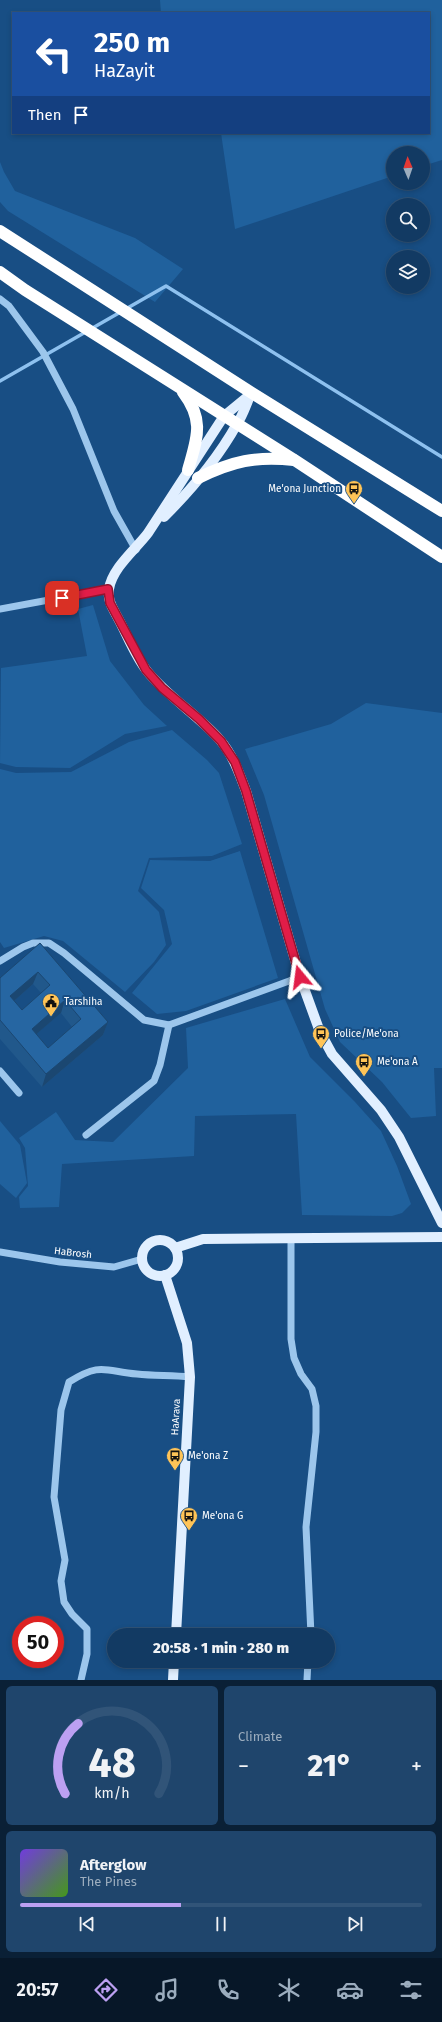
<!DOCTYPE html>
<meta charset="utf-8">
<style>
body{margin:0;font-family:"Fira Sans",sans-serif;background:#1f456c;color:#f1f3f6;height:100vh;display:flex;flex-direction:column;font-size:15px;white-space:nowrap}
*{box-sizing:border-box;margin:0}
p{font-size:13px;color:#9cadbe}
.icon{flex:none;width:22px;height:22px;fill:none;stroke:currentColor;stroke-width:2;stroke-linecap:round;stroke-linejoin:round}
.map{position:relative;height:1680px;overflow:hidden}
.side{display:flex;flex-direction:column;gap:6px;padding:6px;background:#0a2036;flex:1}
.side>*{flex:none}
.banner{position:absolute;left:12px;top:12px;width:418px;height:122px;border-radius:0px;box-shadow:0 2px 6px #0003,0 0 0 1px #315478;background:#1a4fa0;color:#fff;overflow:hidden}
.needle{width:26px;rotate:358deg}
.fabs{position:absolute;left:386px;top:146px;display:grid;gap:8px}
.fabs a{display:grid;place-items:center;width:44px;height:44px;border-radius:50%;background:#123a63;box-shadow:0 2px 6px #0003,0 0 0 1px #315478;font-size:20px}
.speed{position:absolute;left:12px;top:1616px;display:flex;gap:8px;font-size:20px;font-weight:700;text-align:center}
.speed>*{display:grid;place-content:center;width:52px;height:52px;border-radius:50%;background:#123a63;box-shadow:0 2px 6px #0003,0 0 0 1px #315478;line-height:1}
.speed .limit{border:6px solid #d22;background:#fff;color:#111}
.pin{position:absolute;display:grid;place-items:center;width:34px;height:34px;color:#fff;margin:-17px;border-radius:8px;box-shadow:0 2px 6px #0006}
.me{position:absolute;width:44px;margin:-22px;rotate:344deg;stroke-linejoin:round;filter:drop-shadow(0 0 3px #0008)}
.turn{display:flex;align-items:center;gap:14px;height:84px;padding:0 16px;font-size:18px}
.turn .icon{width:52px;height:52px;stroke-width:2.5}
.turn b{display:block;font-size:28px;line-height:34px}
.then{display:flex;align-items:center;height:38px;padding:0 16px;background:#0003;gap:8px;font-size:15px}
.big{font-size:30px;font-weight:800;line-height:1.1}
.side .widget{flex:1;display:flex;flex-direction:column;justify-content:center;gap:6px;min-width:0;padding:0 14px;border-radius:6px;background:#1f456c}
.side .dial{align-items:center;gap:0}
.dial svg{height:104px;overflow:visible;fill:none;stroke:#315478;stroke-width:7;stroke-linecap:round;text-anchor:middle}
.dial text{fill:#f1f3f6;stroke:none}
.song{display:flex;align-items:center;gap:12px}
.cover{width:48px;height:48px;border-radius:6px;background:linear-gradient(135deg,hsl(260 70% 55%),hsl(100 70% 35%))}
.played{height:4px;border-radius:2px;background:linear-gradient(90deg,#bca0f2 40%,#315478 40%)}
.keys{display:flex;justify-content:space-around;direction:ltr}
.heat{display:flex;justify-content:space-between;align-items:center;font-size:22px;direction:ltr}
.side .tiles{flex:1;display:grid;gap:6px;grid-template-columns:1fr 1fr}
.widget:last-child{grid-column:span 2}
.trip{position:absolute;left:107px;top:1628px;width:228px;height:40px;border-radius:20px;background:#123a63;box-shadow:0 2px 6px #0003,0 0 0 1px #315478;font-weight:800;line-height:40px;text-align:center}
.tab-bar{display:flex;height:64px;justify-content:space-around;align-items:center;background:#071728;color:#9cadbe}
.tab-bar .icon{width:28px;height:28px}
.tab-bar .selected{color:#bca0f2}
.tab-bar b{font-size:18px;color:#f1f3f6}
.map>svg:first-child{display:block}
.green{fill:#20619d}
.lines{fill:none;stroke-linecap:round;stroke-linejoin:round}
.stream{stroke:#8ec1ef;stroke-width:3.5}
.minor{stroke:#9cc6ec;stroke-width:7}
.major{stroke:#e1efff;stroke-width:10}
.highway{stroke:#fff;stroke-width:12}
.wall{fill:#21588b;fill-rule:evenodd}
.shaded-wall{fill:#1b4771}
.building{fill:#2666a2;stroke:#1b4771;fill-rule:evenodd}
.route-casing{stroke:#92132f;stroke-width:10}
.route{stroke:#e11d48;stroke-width:7}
.labels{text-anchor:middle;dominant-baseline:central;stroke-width:4;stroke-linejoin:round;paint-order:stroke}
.poi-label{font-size:10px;fill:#fff;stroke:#184e84;text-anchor:start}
.street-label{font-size:10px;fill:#fff;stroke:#184e84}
</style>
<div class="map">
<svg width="442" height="1680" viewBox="0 0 442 1680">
<rect width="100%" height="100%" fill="#184e84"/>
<g class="green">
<polygon points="160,0 442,0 442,160 423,166 423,153 393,153 393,176 235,229 221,133 429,133 429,13 161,13"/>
<polygon points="0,162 4,172 15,191 135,238 183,269 155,302 8,211 0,202"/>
<polygon points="93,605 110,661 144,705 167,726 125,734 70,768 16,767 0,763 1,668 87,656 78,609"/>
<polygon points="366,703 442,713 442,1068 434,1068 436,1116 411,1118 382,1082 340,1042 325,1009 264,795 245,749 331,724"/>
<polygon points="172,730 207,760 219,773 242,844 212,856 149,858 138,891 159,912 166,945 154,962 125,992 63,941 44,936 4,948 0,942 0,769 16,773 71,772 129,742"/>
<polygon points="240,851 278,978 186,1011 157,1014 132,993 172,944 164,910 141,888 150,860 210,861"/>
<polygon points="285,999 310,1057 355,1102 381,1131 397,1166 411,1204 402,1213 392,1216 302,1215 296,1114 195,1116 194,1156 62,1164 59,1207 20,1208 19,1197 28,1186 25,1148 19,1138 56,1112 75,1140 113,1142 188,1068 186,1028"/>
<polygon points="0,1121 20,1145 27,1183 16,1198 0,1184"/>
</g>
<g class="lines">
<polyline class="stream" points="0,381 166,286 442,457"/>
<g class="minor">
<polyline points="0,299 9,306 43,352 73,409 114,511 136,550"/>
<polyline points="0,609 108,589"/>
<polyline points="0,961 23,947 33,943 49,943 64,953 144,1020 169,1025 300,977"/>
<polyline points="0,1071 19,1093"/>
<polyline points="86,1135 154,1081 160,1065 169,1025"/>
<polyline points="291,1239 291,1339 294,1358 301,1374 312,1389 316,1406 316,1432 306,1527 311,1635"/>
<polyline points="0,1252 60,1262 114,1267 142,1259"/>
<path d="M81,1680l6,-26v-25l-15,-15 -8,-12 -3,-21 4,-21 -11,-63 7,-87 8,-28c32,-20 35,-11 68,-8 18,2 35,1 53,3"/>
<polyline points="307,1680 308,1661"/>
</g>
<g class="major">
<path d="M252,393l-28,23 -76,117c-12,16 -36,35 -39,56 -2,12 5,21 10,31 9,17 16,36 28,51 21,26 51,44 73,69 13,15 19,33 26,51l54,186 20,55 12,22 49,56 18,27 43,86"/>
<path d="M164,517c27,-27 54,-59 73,-93 6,-9 9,-19 13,-28"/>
<circle cx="160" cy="1258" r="18"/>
<polyline points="175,1248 203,1239 442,1237"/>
<polyline points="165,1275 187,1343 190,1377 176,1635"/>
<polyline points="173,1680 174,1661"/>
</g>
<g class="highway">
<polyline points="0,231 252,393 442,511"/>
<polyline points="0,272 25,290 296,461 442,557"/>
<path d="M183,392c22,29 14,46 5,78"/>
<path d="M198,478c35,-17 57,-22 96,-18"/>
</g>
</g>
<path class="wall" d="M40,943l68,79 -5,13 -61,52 -42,-48v-61zM33,984l8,9 -19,17 -8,-9zM61,1013l11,14 -24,21 -12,-14z"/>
<g class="shaded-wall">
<polygon points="38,972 33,984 5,1009 10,996"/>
<polygon points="65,1000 61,1013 27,1042 32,1029"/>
<polygon points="108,1022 103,1035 42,1087 46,1074"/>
</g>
<path class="building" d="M40,943l68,79 -62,52 -46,-54v-42zM38,972l12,13 -28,25 -12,-14zM65,1000l16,19 -33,29 -16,-19z"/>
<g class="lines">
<defs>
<polyline id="route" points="62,598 108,589 110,603 146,670 162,688 199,719 221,741 235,762 246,791 300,977"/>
</defs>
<use href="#route" class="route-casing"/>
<use href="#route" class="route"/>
</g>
<defs>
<symbol id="bus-pin" viewBox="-11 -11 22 30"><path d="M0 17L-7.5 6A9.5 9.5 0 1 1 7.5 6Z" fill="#ffc457" stroke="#184e84"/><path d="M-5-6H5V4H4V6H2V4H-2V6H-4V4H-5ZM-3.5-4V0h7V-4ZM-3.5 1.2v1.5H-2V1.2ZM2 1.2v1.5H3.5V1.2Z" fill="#111"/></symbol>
<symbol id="civic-pin" viewBox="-11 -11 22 30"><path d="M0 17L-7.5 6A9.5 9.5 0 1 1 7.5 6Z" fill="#ffc457" stroke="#184e84"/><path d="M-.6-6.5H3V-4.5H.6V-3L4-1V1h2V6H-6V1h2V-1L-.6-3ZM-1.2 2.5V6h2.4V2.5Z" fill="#111"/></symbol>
</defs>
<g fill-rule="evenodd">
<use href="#bus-pin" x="344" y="479" width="20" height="27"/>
<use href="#civic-pin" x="41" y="992" width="20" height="27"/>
<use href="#bus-pin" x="311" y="1024" width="20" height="27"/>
<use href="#bus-pin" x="354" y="1052" width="20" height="27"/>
<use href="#bus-pin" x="165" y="1446" width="20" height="27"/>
<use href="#bus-pin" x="179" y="1506" width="20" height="27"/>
</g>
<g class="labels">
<g class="poi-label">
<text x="341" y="489" text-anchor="end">Me'ona Junction</text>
<text x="64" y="1002">Tarshiha</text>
<text x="334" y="1034">Police/Me'ona</text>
<text x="377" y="1062">Me'ona A</text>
<text x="188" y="1456">Me'ona Z</text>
<text x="202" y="1516">Me'ona G</text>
</g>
<g class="street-label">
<text transform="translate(73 1253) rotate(7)">HaBrosh</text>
<text transform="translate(176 1417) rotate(-87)">HaArava</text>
</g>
</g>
</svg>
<div class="fabs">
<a><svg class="needle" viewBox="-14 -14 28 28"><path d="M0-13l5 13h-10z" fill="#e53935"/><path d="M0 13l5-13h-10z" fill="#9cadbe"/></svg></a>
<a><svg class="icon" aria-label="search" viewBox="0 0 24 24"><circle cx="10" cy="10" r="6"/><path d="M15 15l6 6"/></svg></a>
<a><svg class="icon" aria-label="layers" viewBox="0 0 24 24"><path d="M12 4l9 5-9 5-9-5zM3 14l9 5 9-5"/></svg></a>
</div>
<div class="speed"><div class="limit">50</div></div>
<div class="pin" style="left:62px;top:598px;background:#d93025"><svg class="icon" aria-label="arrive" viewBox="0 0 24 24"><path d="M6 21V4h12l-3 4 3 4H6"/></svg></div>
<svg class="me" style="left:300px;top:977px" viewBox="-20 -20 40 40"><path d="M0-17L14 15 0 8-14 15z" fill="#e11d48" stroke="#fff" stroke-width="4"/></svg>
<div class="trip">20:58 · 1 min · 280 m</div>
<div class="banner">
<div class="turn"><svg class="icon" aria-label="left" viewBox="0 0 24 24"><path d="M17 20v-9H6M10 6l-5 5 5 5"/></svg><div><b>250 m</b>HaZayit</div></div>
<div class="then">Then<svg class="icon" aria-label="arrive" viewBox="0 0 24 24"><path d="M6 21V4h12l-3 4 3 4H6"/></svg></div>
</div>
</div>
<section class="side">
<div class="tiles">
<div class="widget dial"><svg viewBox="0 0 100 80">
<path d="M14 69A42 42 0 1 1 86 69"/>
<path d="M14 69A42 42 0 0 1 24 15" stroke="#bca0f2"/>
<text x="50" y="56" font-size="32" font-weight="700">48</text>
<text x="50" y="72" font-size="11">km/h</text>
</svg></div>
<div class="widget"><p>Climate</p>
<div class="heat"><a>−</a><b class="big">21°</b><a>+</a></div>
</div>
<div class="widget">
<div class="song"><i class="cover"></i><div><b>Afterglow</b><p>The Pines</p></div></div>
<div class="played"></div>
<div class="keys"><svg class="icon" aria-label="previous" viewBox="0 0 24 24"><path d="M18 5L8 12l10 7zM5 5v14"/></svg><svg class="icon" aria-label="pause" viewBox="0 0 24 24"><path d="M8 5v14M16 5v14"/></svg><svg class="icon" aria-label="next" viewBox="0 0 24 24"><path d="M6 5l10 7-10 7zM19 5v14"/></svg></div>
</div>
</div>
</section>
<nav class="tab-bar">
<b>20:57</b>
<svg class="icon selected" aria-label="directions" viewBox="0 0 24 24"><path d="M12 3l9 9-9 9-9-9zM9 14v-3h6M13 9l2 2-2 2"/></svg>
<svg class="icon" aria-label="music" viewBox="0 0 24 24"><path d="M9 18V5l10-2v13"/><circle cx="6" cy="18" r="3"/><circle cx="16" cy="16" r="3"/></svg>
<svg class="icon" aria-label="phone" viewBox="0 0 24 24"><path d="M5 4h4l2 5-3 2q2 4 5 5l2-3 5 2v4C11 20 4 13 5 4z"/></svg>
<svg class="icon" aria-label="climate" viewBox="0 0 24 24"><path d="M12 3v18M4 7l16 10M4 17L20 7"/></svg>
<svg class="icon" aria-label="car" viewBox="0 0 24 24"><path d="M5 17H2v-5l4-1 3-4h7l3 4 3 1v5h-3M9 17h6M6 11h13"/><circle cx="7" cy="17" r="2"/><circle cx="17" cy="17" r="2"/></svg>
<svg class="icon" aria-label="filters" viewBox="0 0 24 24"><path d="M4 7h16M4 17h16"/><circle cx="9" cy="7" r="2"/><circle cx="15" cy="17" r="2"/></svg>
</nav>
